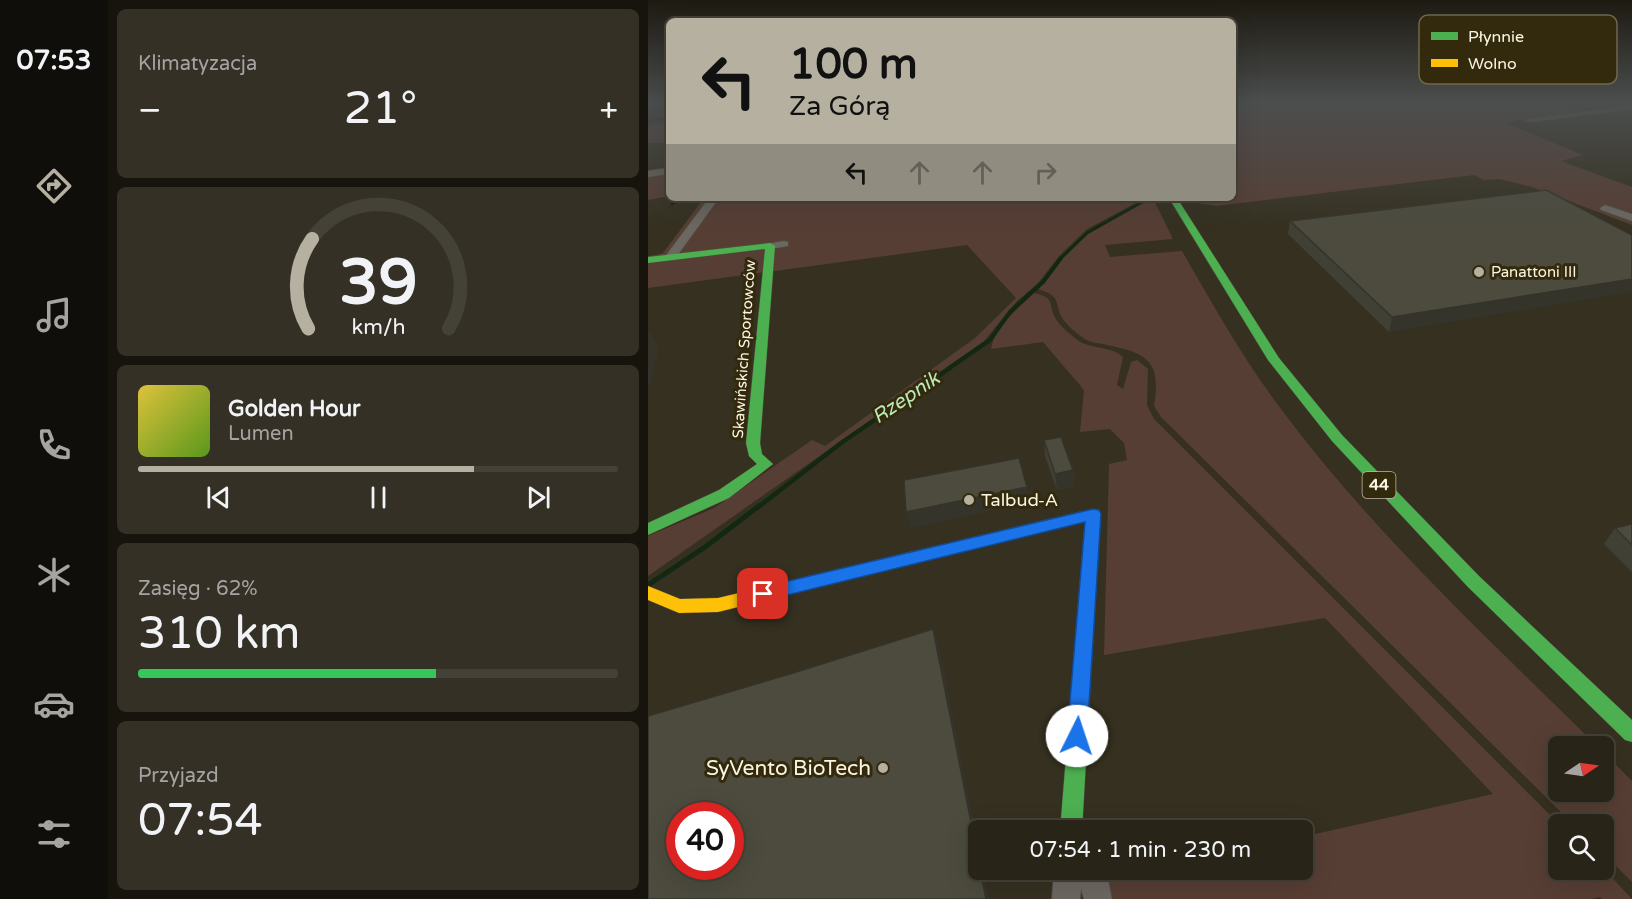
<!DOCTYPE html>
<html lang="pl">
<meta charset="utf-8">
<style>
body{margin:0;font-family:"Varela Round",sans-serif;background:#343025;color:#f1f3f6;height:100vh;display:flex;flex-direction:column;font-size:22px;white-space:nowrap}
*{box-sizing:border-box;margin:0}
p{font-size:20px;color:#a5a4a2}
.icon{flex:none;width:33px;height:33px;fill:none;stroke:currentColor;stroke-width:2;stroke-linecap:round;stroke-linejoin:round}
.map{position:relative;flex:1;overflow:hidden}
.sheet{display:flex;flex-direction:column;gap:9px;padding:9px;background:#16140d;width:540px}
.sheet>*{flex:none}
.top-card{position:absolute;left:18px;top:18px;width:570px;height:183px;border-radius:9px;box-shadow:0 6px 24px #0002,0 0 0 2px #444137;background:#b5b09f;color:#111;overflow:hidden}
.needle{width:39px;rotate:77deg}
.controls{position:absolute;left:900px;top:736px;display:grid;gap:12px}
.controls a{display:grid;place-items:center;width:66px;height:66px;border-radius:9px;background:#282418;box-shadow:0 6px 24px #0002,0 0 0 2px #444137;font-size:30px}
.speed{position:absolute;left:18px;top:802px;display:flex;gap:12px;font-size:30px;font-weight:700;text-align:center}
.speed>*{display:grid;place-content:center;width:78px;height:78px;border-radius:50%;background:#282418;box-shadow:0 6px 24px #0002,0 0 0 2px #444137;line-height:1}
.speed .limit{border:9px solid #d22;background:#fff;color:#111}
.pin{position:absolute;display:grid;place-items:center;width:51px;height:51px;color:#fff;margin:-26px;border-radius:12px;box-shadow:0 3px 9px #0006}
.me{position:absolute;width:66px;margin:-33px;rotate:4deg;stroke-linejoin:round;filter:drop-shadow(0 0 4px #0008)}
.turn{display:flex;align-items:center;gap:21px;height:126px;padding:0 24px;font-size:27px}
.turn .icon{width:78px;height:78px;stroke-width:2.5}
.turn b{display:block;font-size:42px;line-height:51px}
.lanes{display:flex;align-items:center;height:57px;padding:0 24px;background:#0003;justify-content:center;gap:30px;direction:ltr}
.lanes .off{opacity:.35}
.big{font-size:45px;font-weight:600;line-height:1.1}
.sheet .card{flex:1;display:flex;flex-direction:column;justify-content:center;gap:9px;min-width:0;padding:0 21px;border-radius:9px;background:#343025}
.sheet .dial{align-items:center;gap:0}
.dial svg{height:156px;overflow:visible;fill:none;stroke:#444137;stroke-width:7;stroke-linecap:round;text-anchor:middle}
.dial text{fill:#f1f3f6;stroke:none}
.song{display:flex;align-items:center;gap:18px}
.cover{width:72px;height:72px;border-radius:9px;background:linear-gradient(135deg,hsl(50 70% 55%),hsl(90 70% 35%))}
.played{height:6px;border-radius:3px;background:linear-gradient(90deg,#b5b09f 70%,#444137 70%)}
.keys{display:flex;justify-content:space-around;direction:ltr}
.heat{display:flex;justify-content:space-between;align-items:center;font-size:33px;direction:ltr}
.charge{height:9px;border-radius:4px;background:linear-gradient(90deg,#34c759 62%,#444137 0)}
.trip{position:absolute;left:320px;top:820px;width:345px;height:60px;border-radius:9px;background:#282418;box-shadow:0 6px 24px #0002,0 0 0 2px #444137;font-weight:600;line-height:60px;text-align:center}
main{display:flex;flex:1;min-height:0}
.tab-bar{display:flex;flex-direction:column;width:108px;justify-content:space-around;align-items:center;background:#100e0a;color:#a5a4a2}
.tab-bar .icon{width:42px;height:42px}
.tab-bar .on{color:#b5b09f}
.tab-bar b{font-size:27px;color:#f1f3f6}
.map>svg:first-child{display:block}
.green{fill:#573e34}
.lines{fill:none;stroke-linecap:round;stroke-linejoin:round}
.stream-far4{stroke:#132813;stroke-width:2}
.stream-far3{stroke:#132813;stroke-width:3}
.stream-far2{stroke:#132813;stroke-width:4}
.stream-far1{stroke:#132813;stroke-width:4.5}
.stream{stroke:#132813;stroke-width:5}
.street-casing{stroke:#4f4b3d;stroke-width:2}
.fast-casing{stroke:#4f4b3d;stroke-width:1}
.slow-casing{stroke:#4f4b3d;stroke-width:1}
.street{fill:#6c6761;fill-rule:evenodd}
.fast{fill:#4caf50;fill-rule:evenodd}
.slow{fill:#ffc107;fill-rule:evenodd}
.wall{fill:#414035}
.shaded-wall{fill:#35342b}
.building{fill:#4c4b3e;stroke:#35342b;stroke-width:1.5;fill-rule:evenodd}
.route{fill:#1a73e8;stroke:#114b97;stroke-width:1.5}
.poi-dot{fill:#b5b09f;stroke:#332a0d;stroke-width:2}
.labels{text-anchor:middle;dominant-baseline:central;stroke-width:6;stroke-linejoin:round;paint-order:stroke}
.far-poi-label{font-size:15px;fill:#faf5e4;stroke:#332a0d;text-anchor:start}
.far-street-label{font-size:15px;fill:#faf5e4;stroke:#332a0d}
.shield{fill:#332a0d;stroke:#beb8a4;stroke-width:1.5}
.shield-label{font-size:16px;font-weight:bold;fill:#faf5e4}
.poi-label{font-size:18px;fill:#faf5e4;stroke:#332a0d;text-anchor:start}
.water-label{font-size:20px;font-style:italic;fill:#bae9bb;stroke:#332a0d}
.near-poi-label{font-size:21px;fill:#faf5e4;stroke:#332a0d;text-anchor:end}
.key{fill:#332a0d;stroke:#6f674e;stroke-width:1.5}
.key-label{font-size:16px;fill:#faf5e4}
</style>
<main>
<nav class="tab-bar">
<b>07:53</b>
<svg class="icon on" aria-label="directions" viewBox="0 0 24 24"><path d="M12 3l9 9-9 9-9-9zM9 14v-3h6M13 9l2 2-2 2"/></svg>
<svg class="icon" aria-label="music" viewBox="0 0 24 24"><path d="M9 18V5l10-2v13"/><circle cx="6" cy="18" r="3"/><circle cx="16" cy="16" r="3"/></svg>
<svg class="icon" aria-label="phone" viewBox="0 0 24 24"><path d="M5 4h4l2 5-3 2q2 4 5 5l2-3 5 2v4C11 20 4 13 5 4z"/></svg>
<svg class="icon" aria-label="climate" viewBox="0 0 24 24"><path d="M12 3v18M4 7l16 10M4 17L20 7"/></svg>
<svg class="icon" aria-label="car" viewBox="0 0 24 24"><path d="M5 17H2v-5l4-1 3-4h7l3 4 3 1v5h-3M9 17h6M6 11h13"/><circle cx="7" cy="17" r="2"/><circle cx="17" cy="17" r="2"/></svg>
<svg class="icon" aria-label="filters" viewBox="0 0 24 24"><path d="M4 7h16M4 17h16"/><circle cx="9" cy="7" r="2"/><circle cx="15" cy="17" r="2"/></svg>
</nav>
<section class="sheet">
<div class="card"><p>Klimatyzacja</p>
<div class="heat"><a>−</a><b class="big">21°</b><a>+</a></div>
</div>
<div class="card dial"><svg viewBox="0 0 100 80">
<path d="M14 69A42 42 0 1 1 86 69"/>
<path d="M14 69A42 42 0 0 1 16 23" stroke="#b5b09f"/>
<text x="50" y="56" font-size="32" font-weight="700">39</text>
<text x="50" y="72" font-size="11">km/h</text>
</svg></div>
<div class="card">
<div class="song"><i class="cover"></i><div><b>Golden Hour</b><p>Lumen</p></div></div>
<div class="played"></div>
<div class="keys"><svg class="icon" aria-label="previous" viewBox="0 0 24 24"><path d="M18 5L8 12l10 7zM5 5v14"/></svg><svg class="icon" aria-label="pause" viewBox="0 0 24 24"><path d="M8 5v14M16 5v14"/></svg><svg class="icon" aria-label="next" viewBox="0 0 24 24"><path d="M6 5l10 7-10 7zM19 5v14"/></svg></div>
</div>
<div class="card"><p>Zasięg · 62%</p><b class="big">310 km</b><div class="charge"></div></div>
<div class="card"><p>Przyjazd</p><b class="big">07:54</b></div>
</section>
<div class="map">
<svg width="984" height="899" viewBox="0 0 984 899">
<rect width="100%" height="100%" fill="#353020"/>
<g class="green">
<polygon points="585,102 907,102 936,112 869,120 860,124 935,155 913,161 984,187 984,225 884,187 851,179 836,180 826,175 568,206 542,202 538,198 585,198"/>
<polygon points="21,122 21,143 0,143 0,125"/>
<polygon points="21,172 21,196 0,200 0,174"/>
<polygon points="56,198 497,198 439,229 412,255 390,283 368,302 336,341 0,576 0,536 66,508 164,440 177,446 327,338 368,298 319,245 0,288 0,257 15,253"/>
<path d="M505,198l20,41 -68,6 5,12 72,-6c30,52 60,106 96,154 93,126 209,232 320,342h-40v45h46v-39l28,28v101l-28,-28v-29h-30l-413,-408 -7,-11c8,-48 -9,-53 -51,-62 -7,-1 -15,-2 -21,-7 -7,-5 -19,-15 -22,-23 -5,-18 -3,-18 -22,-25l26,-32 27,-26z"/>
<path d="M386,293c23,5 13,11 22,26 4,7 13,14 20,20 14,11 34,6 47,18l-6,28 6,4 8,-27 6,-2 11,9 -1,36 7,14 406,406 -2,45 46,-1 28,30h-30l-2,-2 -9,2h-481l-4,-18 51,-11h145v-33l191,-43 -168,-176 -221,37 5,-191 18,-4 -3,-17 -14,-14 -30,3 4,-42 -41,-48 -52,7c3,-22 28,-41 43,-56z"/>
</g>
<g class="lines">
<polyline class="stream-far4" points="0,120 21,118"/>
<g class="stream-far3">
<polyline points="24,204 35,198"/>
<polyline points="412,259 439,233 501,198"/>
</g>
<polyline class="stream-far2" points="300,369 342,340 362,312 395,282 413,258"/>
<polyline class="stream-far1" points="109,508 193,443 302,368"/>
<polyline class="stream" points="0,585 57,547 111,506"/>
<defs>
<g id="street">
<polygon points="984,105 984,109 881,122 877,120"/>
<polygon points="21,168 21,174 0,177 0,171"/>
<polygon points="61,198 71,198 26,260 18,260 16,258"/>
<polygon points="957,205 984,214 984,221 953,210 952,208"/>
<polygon points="136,241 140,242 140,246 122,249 116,246 118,244"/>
<polygon points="406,870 458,870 464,899 436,899 433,889 432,899 404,899"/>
</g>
<g id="fast">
<polygon points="521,198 529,198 631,358 694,435 832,577 984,720 984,742 977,740 820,587 684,441 620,360"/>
<polygon points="122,243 127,246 112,443 114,454 125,464 81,498 0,535 0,523 71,490 109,464 101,456 98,443 117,249 0,263 0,257"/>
<polygon points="445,509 450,510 452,514 434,831 412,831 437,521 267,563 261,561 259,557 261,553 267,551"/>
</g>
<polygon id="slow" points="267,551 273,553 275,557 273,561 70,612 31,613 0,600 0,586 32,599 70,598"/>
</defs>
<use href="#street" class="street-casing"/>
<use href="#fast" class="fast-casing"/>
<use href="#slow" class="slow-casing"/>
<use href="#street" class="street"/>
<use href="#fast" class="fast"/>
<use href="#slow" class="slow"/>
</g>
<g class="wall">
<polygon points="642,221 984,235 741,332 640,234"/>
<polygon points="396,440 425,470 426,486 409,490 397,456"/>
<polygon points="984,524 984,572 956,544 967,528"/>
</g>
<g class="shaded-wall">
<polygon points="984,279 984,292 741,332 744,317"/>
<polygon points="1,330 11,349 0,388 0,333"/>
<polygon points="425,470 426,486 409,490 407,474"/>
<polygon points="379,487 381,503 263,528 258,512"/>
<polygon points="285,629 291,646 330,844 330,858"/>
<polygon points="332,870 335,870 341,899 338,899"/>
</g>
<g class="building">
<polygon points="898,190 984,235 984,279 744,317 642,221"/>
<polygon points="413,437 425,470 407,474 396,440"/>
<polygon points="371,458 379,487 258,512 256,480"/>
<polygon points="984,524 984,545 967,528"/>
<path d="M285,629l45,229v12h2l6,29h-338v-183l142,-42zM32,816h50v51h-50z"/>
</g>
<linearGradient id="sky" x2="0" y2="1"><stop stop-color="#1d1a12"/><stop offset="0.45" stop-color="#4b4e4e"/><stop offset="1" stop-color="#4b4e4e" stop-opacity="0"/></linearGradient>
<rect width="984" height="227" fill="url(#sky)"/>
<polygon class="route" points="445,509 451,510 453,514 439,736 436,743 429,745 422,743 419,736 437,522 115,601 109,599 107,594 109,589 115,587"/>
<g class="poi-dot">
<circle cx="831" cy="272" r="6"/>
<circle cx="321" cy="500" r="6"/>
<circle cx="235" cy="768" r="6"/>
</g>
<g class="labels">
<g class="far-poi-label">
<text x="843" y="272">Panattoni III</text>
</g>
<g class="far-street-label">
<text transform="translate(96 349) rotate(-86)">Skawińskich Sportowców</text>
</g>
<rect class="shield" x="714.5" y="472" width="33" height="26" rx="4.5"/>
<g class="shield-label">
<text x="731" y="485">44</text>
</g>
<g class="poi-label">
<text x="333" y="500">Talbud-A</text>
</g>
<g class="water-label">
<text transform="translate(258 398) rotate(-34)">Rzepnik</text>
</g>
<g class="near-poi-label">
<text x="223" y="768">SyVento BioTech</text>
</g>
</g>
<rect x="771" y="15" width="198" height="69" rx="9" class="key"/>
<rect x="783" y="32" width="27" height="8" fill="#4caf50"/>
<rect x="783" y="59" width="27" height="8" fill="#ffc107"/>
<g class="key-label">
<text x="820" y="42">Płynnie</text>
<text x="820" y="69">Wolno</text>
</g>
</svg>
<div class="controls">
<a><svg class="needle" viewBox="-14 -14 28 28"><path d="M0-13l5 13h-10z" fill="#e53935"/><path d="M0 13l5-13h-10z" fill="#a5a4a2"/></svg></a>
<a><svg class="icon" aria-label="search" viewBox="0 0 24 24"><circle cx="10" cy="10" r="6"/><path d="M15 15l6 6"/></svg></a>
</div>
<div class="speed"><div class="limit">40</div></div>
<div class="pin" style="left:115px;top:594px;background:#d93025"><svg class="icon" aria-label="arrive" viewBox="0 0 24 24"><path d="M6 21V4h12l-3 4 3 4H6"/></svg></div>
<svg class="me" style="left:429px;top:736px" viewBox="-20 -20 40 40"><circle r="19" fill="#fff"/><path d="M0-13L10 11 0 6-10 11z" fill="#1a73e8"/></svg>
<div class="trip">07:54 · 1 min · 230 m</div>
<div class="top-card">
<div class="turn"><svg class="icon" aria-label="left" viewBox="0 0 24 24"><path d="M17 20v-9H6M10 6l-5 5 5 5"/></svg><div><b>100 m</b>Za Górą</div></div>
<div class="lanes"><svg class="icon" aria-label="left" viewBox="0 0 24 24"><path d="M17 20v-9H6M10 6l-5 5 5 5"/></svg><svg class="icon off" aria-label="ahead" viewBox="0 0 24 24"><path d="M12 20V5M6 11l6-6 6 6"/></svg><svg class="icon off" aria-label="ahead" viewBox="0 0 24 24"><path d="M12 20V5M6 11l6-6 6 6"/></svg><svg class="icon off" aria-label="right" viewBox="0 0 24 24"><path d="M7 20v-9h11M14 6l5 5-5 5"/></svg></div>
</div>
</div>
</main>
